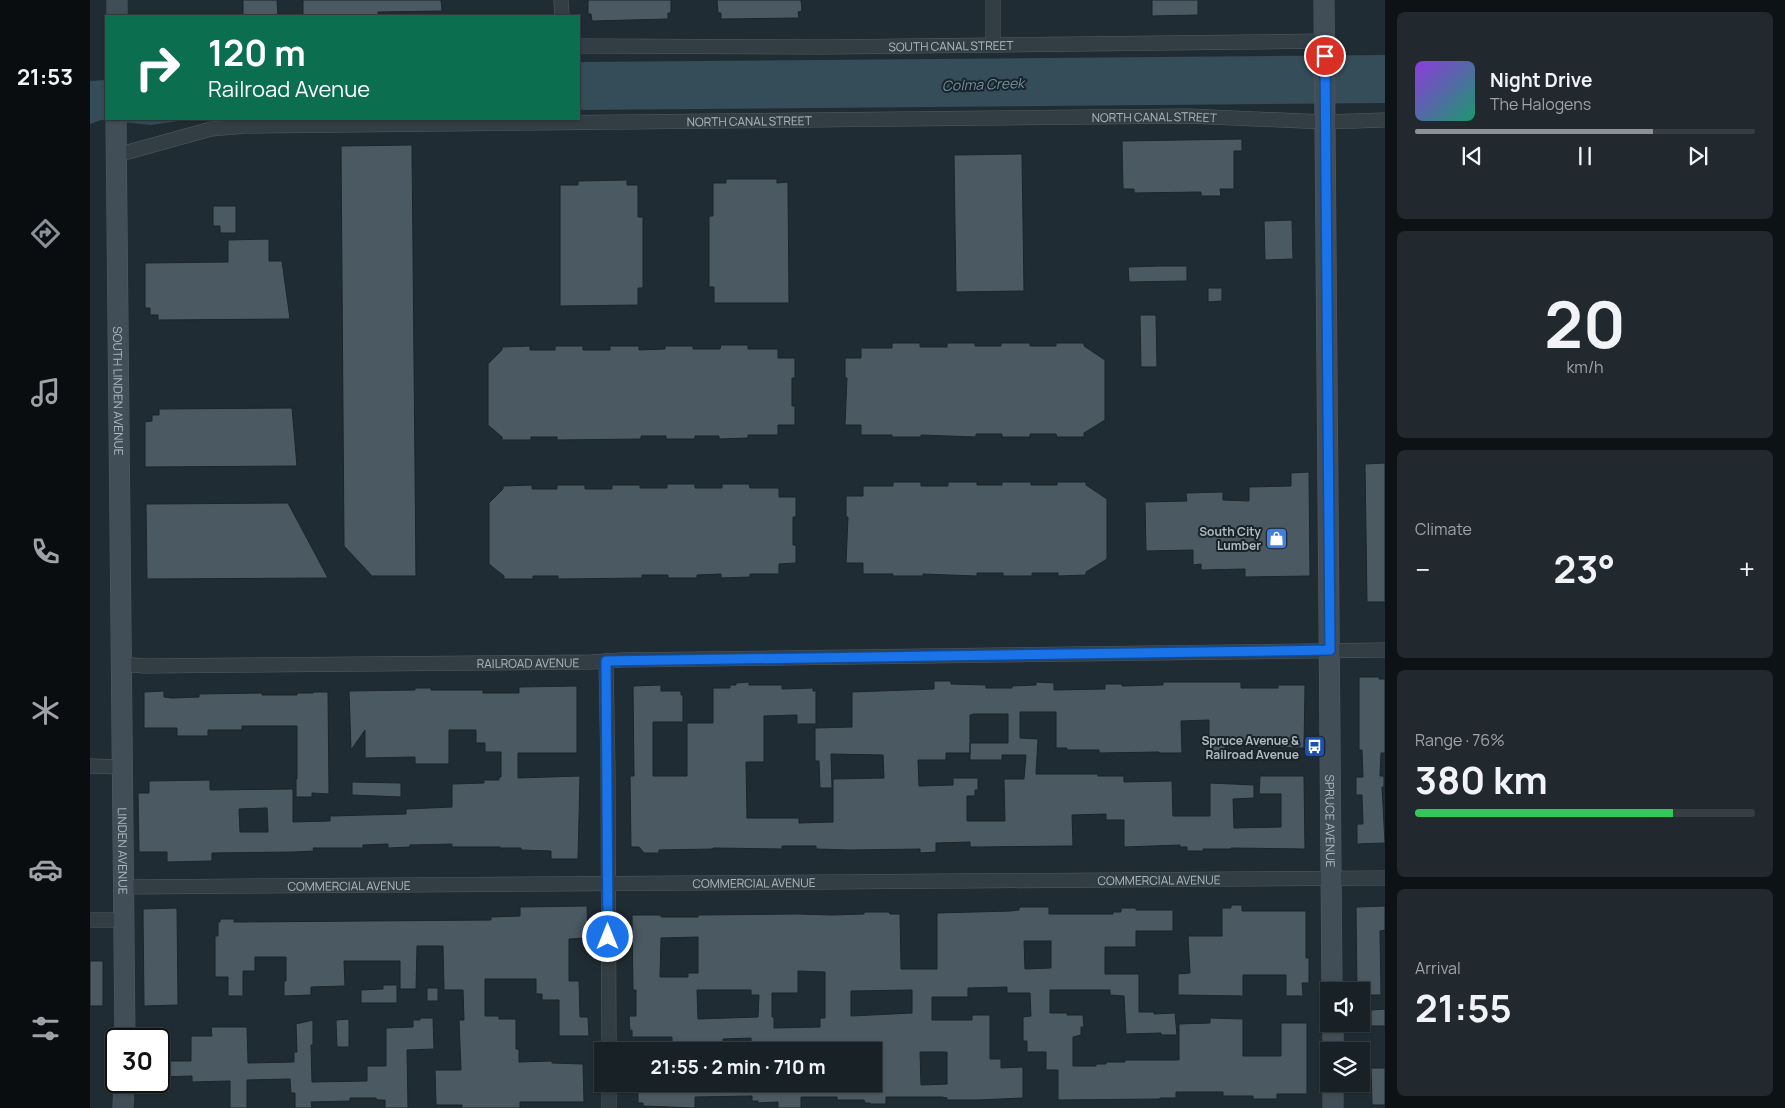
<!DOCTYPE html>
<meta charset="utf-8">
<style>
body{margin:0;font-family:Manrope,sans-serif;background:#21292e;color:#f1f3f6;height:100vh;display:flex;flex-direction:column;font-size:19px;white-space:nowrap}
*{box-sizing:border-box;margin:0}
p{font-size:16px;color:#9fa3a7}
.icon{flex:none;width:28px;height:28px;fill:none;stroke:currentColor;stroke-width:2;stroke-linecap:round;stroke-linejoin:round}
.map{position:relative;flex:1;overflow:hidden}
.sheet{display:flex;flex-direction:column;gap:12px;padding:12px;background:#0d1215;width:400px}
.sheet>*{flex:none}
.top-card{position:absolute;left:15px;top:15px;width:475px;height:105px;border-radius:0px;box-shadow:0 1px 4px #0004,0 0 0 1px #363e43;background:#0b6e4f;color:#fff;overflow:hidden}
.controls{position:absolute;left:1230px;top:982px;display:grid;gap:10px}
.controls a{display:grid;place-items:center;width:50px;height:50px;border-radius:0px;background:#182126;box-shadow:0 1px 4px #0004,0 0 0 1px #363e43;font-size:25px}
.speed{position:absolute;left:15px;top:1028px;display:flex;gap:10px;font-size:25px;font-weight:700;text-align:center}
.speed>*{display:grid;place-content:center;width:65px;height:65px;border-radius:50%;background:#182126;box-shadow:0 1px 4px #0004,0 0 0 1px #363e43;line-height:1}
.speed .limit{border:2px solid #111;border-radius:8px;background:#fff;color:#111}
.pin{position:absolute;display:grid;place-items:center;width:42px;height:42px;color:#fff;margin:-21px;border:2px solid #fff;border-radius:50%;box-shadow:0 1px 5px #0007}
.me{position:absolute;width:55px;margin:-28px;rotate:0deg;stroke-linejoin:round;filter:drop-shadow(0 0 4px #0008)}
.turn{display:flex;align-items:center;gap:18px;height:105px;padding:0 20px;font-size:22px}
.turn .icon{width:65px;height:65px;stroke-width:2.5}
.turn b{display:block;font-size:35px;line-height:42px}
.big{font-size:38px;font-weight:700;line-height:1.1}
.sheet .card{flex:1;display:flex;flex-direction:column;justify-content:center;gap:8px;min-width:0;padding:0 18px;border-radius:8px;background:#21292e}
.sheet .dial{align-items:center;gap:0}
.dial b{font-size:65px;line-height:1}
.song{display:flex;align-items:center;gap:15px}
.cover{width:60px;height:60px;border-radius:8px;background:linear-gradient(135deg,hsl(270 70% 55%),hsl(160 70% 35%))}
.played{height:5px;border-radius:2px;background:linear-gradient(90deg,#8c9099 70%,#363e43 70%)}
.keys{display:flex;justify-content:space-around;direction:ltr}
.heat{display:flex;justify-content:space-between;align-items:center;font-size:28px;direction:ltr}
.charge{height:8px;border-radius:4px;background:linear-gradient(90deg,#34c759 76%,#363e43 0)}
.trip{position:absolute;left:504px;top:1042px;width:288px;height:50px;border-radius:0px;background:#182126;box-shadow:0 1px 4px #0004,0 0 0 1px #363e43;font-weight:700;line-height:50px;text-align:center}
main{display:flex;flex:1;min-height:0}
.tab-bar{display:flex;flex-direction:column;width:90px;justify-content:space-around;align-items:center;background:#0a0d0f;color:#9fa3a7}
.tab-bar .icon{width:35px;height:35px}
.tab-bar .current{color:#8c9099}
.tab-bar b{font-size:22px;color:#f1f3f6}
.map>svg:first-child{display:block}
.water{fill:#354c59}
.building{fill:#4b5962;stroke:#1b252b;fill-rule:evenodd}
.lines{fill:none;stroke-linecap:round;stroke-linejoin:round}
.street-casing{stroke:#515c62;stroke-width:15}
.secondary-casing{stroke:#515c62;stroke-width:21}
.street{stroke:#333e44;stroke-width:14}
.secondary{stroke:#414e57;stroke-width:20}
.route-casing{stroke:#114b97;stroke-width:12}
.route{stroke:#1a73e8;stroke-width:9}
.labels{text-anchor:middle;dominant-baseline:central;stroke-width:4;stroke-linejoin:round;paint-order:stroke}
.street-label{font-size:12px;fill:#adb9c1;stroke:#192329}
.poi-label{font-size:12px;font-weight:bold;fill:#adb9c1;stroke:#192329;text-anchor:end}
.water-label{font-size:14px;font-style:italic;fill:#7091a3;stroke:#192329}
</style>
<main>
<nav class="tab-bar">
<b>21:53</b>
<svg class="icon current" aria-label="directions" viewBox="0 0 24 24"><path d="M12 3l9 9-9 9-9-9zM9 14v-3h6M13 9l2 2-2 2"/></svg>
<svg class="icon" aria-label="music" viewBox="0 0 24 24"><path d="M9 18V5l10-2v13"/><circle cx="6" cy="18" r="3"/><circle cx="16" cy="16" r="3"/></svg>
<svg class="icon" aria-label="phone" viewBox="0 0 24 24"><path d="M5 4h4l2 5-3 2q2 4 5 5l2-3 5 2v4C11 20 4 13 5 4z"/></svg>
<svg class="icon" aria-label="climate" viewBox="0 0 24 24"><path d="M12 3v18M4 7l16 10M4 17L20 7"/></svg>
<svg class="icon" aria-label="car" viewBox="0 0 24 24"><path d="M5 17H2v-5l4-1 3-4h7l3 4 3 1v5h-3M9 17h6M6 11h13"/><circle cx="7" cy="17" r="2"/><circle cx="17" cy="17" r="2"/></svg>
<svg class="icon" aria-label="filters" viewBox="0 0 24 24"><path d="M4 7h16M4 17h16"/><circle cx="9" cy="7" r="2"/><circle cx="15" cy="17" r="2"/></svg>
</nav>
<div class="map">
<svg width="1295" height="1108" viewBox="0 0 1295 1108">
<rect width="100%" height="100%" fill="#202c33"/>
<g class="water">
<polygon points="1295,55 1295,103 489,110 489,62"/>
<polygon points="16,80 16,119 103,119 61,125 11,120 0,124 0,81"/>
</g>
<g class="building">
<polygon points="153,0 187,0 188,16 153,16"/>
<polygon points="213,0 351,0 352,11 288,12 288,16 213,16"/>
<polygon points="498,0 581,0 581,13 578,13 578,19 502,21 501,14 498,14"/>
<polygon points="627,0 711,0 712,11 708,12 709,18 631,19 631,13 628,13"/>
<polygon points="1062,0 1108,0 1108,15 1062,16"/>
<polygon points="1152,139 1152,151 1144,151 1144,189 1130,189 1131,196 1111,196 1111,192 1044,193 1044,189 1033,189 1032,141"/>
<polygon points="322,145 326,576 282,576 254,546 251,146"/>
<polygon points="932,154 934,291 866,292 864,155"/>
<polygon points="636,179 687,179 687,183 698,182 699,303 624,303 624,287 619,287 619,216 623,216 623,183 636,183"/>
<polygon points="537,180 537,185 548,185 548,217 553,217 553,288 548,288 548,305 470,306 470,185 488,185 488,181"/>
<polygon points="123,206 146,206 146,233 130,233 130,226 123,226"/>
<polygon points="1202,220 1203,259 1175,260 1174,221"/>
<polygon points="179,239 179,261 192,261 200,319 68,320 68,315 60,315 60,308 55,308 55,263 138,262 138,240"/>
<polygon points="1071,266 1097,266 1097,281 1039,282 1038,267"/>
<polygon points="1118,288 1132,288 1132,301 1118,302"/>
<polygon points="1050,315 1066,315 1067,367 1051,367"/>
<polygon points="802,343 830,343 830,347 857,347 857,343 885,343 885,346 911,346 911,343 940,343 940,346 966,346 966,343 994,343 994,346 1015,360 1015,420 994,433 994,437 967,437 966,434 940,434 940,437 912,437 912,434 886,434 886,437 831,435 831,437 802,437 802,435 771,435 771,425 755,425 757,378 755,378 755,358 771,358 771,348 802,348"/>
<polygon points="631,345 658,345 658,349 688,349 688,358 705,358 705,378 702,378 702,406 705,406 705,425 688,425 688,435 658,435 658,438 629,439 629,436 605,436 605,439 576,439 576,436 551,436 551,439 467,440 467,437 441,437 441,440 412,440 412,437 398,425 398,364 412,350 412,347 440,346 440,350 465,350 465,346 493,346 493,350 520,350 520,346 549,346 549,350 575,349 575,346 603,346 603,349 630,349"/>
<polygon points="202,408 207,466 55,467 55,422 62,421 62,415 69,415 69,409"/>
<polygon points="1295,463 1295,602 1277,602 1275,464"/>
<polygon points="1219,472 1220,576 1155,577 1155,569 1111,570 1111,564 1103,565 1103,550 1056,551 1055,502 1097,501 1096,493 1133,492 1133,500 1159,501 1159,487 1201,486 1201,473"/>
<polygon points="803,482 831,482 831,486 858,486 858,482 887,482 887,485 912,485 912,482 941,482 941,485 967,485 967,482 996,482 996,485 1017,499 1017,559 996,572 996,575 968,576 968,573 942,573 942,576 913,576 913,573 887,573 887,576 833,574 833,576 803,576 803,574 773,574 773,563 756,563 758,517 756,517 756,496 773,496 773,486 803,486"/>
<polygon points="577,484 605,484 605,488 632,488 632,484 659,484 660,488 689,488 689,497 706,497 706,517 703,517 703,545 706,545 706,563 689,564 689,574 660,574 660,577 631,578 631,574 607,575 607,578 578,578 578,575 552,575 552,578 468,579 468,576 443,576 443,579 414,579 414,576 399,564 399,503 413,489 413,486 442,485 442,489 467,489 467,485 495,485 495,489 522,489 522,485 550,485 550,488 577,488"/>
<polygon points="198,503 238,578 57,579 56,504"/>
<polygon points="1269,677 1289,677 1289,679 1295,679 1295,753 1291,753 1290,776 1294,776 1294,787 1292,787 1295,843 1267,844 1267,824 1273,824 1272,795 1266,795 1266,777 1273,777 1272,750 1269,750"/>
<path d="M844,681h17v3l35,1v3h26v-2l24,-1v-3l18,1v7l51,-1v-5h17v2l41,-1v-3h78v6h37v-3h27l-1,63 -50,-1v-6l-29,1v13l-16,1v-36l-28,1 1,32h-23v-1l-60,1v-3h-32v-2h-11v-36h-36v26l18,1 -2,35h62v2h26v6l48,-1 1,35h37v-33l44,2v13l-21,1 1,29 47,-1v-33h-22l1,-18h44l1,73 -74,-1v1h-28v2h-16v-4h-7v-2l-56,2v-27h-18v-6l-34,1 1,31 -97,1h-6v-5l-34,1v9l-16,1v-4l-70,1 -34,-1v-3h-34v3l-69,-1v1l-54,1v3h-15l-5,-6h-8l-1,-71h4l-1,-90 28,-1v6h20v4h2v27h-30v54h34v-53h26v-35h17v-3h6v-2l13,-1v3h33v4l31,-1v3h3v33h-19v-9l-33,1v46h-18l1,56h52v5l34,-1v-43l51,-1 -1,-23 -52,-1 1,34h-12l-1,-27h-4v-33l37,-1v-35l82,-3zM884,714h34v29h-38v17h32v-5h24l-2,24h-20l1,42h-38v-25h8v-6h3v-12h-25v7l-34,1 -1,-26h28v-7h24v-38z"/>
<path d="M487,686v67h-59v25l62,-2 -2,83h-27v-8l-30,-1v-2h-21v-1h-48v-3l-42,1v2l-22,1v-4l-25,1v3h-50l1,3 -20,1 -82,1v8l-45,1v-10h-28l-1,-59h11v-12l61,-1v10l83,-1v33l37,-1v-5l76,-2v-5l46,-2v-23l32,-1v-3h15v-3h2v-25h-16v-9h-9v-13h-27v34h-34v-7l-50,1v-28l-14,20 -2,-59 66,-1v-2h16v2h52v3h36v-6zM177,808l1,24h-28l-1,-23z"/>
<polygon points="74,691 74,697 82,698 109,697 109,694 172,693 172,695 207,695 207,693 223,693 223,692 238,692 239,794 222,793 222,797 206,797 206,779 207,779 207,726 152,726 152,730 118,730 118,736 87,736 87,728 54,728 54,692"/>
<polygon points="262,782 311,783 311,797 262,795"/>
<polygon points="1141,905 1152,905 1152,911 1216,911 1216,958 1219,958 1219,983 1212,983 1213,996 1196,996 1196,975 1153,975 1153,996 1088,995 1088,974 1100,973 1098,936 1132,936 1132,908 1141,908"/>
<polygon points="497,906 498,938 479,939 479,981 489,981 490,1017 498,1017 499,1036 469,1036 469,1000 452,1000 452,994 446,994 446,979 395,979 395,1016 409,1016 409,1019 426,1019 426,1049 429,1049 429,1062 462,1061 462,1063 493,1064 494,1102 430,1102 430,1108 372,1108 372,1105 346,1105 345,1070 371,1070 369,1020 374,1020 373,990 354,990 353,946 327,946 326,989 310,989 310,961 254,961 255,986 221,987 221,995 194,996 194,981 196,981 196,957 165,957 165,971 153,971 153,996 138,996 138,977 125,977 125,936 128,936 128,922 130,922 130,919 144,919 144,922 150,922 401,920 401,917 430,916 430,907"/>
<polygon points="1295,906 1295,930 1290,931 1291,995 1271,995 1271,991 1267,991 1266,907"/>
<path d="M929,907h30v7h64v-2h8v-4h15v2h37v21h-37v16h-31v27h34v38h15v2l21,-1 2,22h-16v-2l-35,1 -2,-38 -14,-1v-5h-60v23h17v2h16l1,12h-3v8l-8,2v29h23v-2h10v-2h19v-2h54v-36l31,-1v-5l33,1v37h38v-33h26v71h-30v5h-24v-3h-30v-4h-47v6h-16v1l-102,1v-30h-12v-18h-19v-11h-4v-24l8,-1 -1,-23h-23v-6l-39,1v9h-36v23h40v-5h18v44h11v9l22,-1v31l-45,2h-31v-2l-5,-1h-56v7h-16v-1h-5l-1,-3h-27v-3h-36v11h-23v-6l-20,1v-2h-6v-5l-57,1v11l-52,-2v-3h-5v-19h234v-33h-49v-9h-24v9h-19v-3h-3v-4h-26v-6l-28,1v5h-12v7h-13v-9h-26v-5h-40v-7l-2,1 -1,-15h7v-26h-3l-1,-75h29v2h37v-2l99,-1 35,1 32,-1v-2h25l1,2h10l1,55h36v-56l74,-2 8,-1zM608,937v36h-10v4h-28l1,-39zM934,941h27v27l-26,1zM708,971l27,1v46h-5v9l-46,1v-11h-2v-24h26zM607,990h54v5h8l-1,22 -60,2zM822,990v23l-61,3v-25zM830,1052h27v32l-26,1z"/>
<polygon points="87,908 88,1005 54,1006 53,909"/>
<rect x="0" y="961" width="13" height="45"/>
<polygon points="293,985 307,985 307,1003 271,1003 271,990 293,989"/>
<rect x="337" y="988" width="11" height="13"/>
<polygon points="1295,1009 1295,1026 1281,1026 1281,1010"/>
<polygon points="330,1018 343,1018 344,1049 317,1050 318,1108 295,1108 295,1100 287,1100 286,1098 260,1098 260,1101 221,1102 222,1108 205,1108 205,1093 201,1093 200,1079 157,1080 157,1108 140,1108 140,1081 102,1082 102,1076 69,1077 69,1061 101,1061 101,1036 122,1036 121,1027 157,1027 158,1063 204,1062 204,1052 207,1052 206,1024 223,1020 223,1045 221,1045 222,1082 277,1081 277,1066 296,1066 296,1028 323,1027 323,1020 330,1020"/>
<polygon points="259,1019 259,1047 247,1047 246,1020"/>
<polygon points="1281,1068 1295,1068 1295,1105 1282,1105"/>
</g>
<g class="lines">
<defs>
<g id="street">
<polyline points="471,0 472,16"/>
<polyline points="903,0 903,44"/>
<path id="s1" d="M489,46l246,1 500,-6"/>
<path id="s2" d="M27,155l94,-26 35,-3 942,-10 136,6 61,-2"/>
<polyline points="516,661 518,771 519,1051"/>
<path id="s3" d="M32,664l22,2 447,-4 31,-2 763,-10"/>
<polyline points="0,766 32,767"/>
<path id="s4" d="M33,887l1262,-9"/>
<polyline points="0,920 34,920"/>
<polyline points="519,1084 519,1108"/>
</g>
<g id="secondary">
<polyline points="27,0 27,16"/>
<path id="s5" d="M1234,0l8,991"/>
<path id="s6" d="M26,119l9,920"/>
<polyline points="1243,1024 1243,1051"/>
<polyline points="1243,1084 1243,1108"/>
<polyline points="33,1108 34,1081"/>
</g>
</defs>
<use href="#street" class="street-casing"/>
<use href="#secondary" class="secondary-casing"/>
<use href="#street" class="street"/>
<use href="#secondary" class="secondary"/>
</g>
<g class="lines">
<defs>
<polyline id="route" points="518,937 516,661 1240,650 1235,56"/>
</defs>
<use href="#route" class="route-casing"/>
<use href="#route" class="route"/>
</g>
<defs>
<symbol id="shop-square" viewBox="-11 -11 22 22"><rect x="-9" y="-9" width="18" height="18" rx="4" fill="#3f7fe0" stroke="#192329"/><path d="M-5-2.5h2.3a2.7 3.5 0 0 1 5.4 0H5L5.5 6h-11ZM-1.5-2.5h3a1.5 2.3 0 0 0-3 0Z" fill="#fff"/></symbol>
<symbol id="bus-square" viewBox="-11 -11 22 22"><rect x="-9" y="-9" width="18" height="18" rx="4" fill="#1a4fb4" stroke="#192329"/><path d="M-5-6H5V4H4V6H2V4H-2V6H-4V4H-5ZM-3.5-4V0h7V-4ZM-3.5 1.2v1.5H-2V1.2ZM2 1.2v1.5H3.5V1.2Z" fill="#fff"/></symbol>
</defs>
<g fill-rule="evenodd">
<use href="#shop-square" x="1174" y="526" width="25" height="25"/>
<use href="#bus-square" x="1212" y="734" width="25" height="25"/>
</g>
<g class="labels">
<g class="street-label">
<text stroke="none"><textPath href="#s1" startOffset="372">SOUTH CANAL STREET</textPath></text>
<text stroke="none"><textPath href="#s2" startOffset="1041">NORTH CANAL STREET</textPath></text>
<text stroke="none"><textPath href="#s2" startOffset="636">NORTH CANAL STREET</textPath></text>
<text stroke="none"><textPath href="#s6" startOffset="272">SOUTH LINDEN AVENUE</textPath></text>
<text stroke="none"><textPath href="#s3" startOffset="406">RAILROAD AVENUE</textPath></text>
<text stroke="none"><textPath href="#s5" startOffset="821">SPRUCE AVENUE</textPath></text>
<text stroke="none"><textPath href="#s6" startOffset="732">LINDEN AVENUE</textPath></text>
<text stroke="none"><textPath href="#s4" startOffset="1036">COMMERCIAL AVENUE</textPath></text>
<text stroke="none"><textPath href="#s4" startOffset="631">COMMERCIAL AVENUE</textPath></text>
<text stroke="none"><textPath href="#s4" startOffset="226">COMMERCIAL AVENUE</textPath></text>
</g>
<g class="poi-label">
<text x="1171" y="531">South City<tspan x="1171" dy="14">Lumber</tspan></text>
<text x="1209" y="740">Spruce Avenue &amp;<tspan x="1209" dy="14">Railroad Avenue</tspan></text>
</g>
<g class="water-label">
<text transform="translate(893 84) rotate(-2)">Colma Creek</text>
</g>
</g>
</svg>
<div class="controls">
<a><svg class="icon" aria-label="sound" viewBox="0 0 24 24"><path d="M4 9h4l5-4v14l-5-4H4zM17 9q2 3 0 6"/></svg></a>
<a><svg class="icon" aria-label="layers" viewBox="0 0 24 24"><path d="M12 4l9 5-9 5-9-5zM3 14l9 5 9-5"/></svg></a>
</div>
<div class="speed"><div class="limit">30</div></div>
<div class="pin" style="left:1235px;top:56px;background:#d93025"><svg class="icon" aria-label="arrive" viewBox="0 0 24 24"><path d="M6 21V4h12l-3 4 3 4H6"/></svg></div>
<svg class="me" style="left:518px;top:937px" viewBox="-20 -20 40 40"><circle r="17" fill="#1a73e8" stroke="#fff" stroke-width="3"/><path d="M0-11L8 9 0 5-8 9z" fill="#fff"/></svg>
<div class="trip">21:55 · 2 min · 710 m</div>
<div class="top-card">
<div class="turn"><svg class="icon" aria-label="right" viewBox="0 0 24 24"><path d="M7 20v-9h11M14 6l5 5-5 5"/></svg><div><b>120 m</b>Railroad Avenue</div></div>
</div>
</div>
<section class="sheet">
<div class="card">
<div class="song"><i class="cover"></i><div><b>Night Drive</b><p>The Halogens</p></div></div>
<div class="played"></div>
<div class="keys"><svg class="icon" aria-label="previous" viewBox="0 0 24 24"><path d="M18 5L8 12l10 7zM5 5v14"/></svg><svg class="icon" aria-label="pause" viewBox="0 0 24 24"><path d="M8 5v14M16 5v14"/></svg><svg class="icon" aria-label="next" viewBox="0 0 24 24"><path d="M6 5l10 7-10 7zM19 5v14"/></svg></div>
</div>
<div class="card dial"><b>20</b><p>km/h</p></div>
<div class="card"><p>Climate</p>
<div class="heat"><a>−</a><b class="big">23°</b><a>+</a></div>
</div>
<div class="card"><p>Range · 76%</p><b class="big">380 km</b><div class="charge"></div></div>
<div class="card"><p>Arrival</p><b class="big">21:55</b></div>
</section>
</main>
